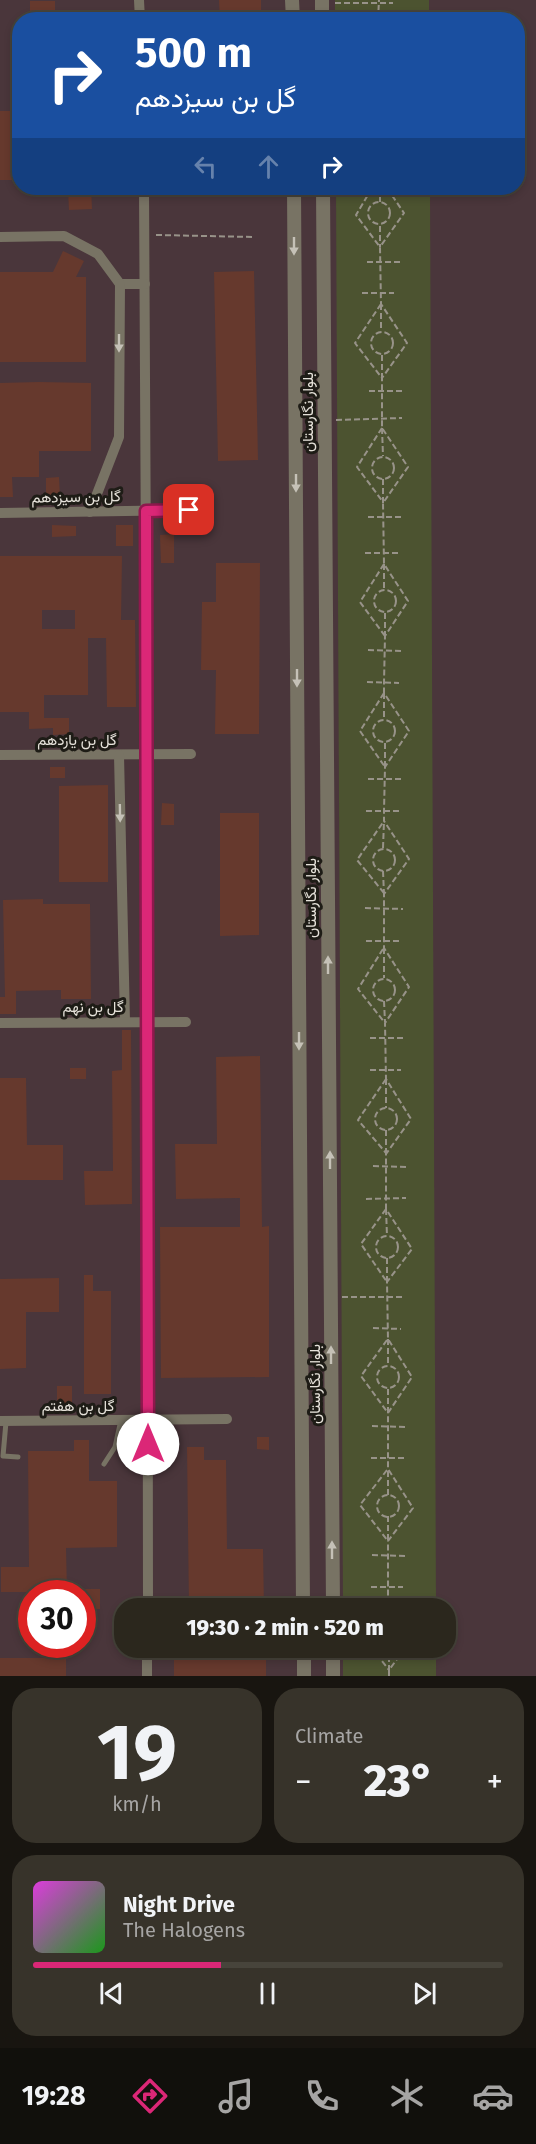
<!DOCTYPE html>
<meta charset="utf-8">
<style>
body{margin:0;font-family:"Fira Sans",Vazirmatn,sans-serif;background:#37332a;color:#f1f3f6;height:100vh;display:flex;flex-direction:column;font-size:22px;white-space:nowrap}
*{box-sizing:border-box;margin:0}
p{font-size:20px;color:#a6a5a4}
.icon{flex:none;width:33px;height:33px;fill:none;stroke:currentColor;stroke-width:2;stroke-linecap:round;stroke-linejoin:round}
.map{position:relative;height:1676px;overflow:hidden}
.details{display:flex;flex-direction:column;gap:12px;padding:12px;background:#181510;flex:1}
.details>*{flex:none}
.banner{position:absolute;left:12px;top:12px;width:513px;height:183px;border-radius:24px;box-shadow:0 3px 9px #0003,0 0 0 2px #47443b;background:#1a4fa0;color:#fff;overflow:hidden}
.speed{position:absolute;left:18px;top:1580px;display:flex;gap:12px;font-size:30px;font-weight:700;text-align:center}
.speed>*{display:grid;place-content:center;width:78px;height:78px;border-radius:50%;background:#2b271d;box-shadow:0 3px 9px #0003,0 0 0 2px #47443b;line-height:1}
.speed .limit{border:9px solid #d22;background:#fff;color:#111}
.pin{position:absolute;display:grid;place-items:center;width:51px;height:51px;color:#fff;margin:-26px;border-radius:12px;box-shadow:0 3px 9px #0006}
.me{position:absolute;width:66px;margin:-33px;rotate:0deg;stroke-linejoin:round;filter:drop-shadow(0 0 4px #0008)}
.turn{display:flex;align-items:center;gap:21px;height:126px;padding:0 24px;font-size:27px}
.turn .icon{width:78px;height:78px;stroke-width:2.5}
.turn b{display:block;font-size:42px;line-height:51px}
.lanes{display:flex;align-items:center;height:57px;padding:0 24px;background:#0003;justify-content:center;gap:30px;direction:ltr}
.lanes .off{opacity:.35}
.big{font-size:45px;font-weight:800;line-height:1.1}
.details .card{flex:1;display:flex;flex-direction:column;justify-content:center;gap:9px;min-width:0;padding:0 21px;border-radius:24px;background:#37332a}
.details .dial{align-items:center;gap:0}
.dial b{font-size:78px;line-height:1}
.song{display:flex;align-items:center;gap:18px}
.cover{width:72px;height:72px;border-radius:9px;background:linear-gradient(135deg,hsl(300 70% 55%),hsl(120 70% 35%))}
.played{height:6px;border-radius:3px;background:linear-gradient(90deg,#db2777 40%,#47443b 40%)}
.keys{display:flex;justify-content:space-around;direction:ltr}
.heat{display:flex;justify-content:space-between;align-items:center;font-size:33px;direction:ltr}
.details .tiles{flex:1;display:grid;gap:12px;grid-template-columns:1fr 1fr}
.card:last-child{grid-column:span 2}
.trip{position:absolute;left:114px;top:1598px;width:342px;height:60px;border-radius:24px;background:#2b271d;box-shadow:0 3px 9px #0003,0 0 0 2px #47443b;font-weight:800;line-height:60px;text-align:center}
.dock{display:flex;height:96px;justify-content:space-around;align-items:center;background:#11100c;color:#a6a5a4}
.dock .icon{width:42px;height:42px}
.dock .active{color:#db2777}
.dock b{font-size:27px;color:#f1f3f6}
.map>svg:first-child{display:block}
.industrial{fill:#4a363b;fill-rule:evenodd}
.green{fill:#4c5330}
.building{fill:#66392d;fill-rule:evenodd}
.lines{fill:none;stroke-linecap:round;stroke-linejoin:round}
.path{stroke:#989389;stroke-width:2;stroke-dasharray:6 3;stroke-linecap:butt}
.service{stroke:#787364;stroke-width:5}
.minor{stroke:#787364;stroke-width:10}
.tertiary{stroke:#787364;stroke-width:14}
.oneway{fill:#c5c1b7}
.route-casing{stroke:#8e194d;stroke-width:15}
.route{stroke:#db2777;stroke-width:10}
.labels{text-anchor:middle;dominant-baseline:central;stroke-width:6;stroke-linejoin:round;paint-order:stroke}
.street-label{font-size:15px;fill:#e6e2da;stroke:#1e1c16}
</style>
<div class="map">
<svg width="536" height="1676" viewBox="0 0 536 1676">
<rect width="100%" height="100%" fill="#393427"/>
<path class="industrial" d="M0,0h536v1676h-536zM20,20h498v168h-498zM32,1593h50v51h-50zM124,1608h322v39h-322z"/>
<g class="green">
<rect x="335" y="0" width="94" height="19"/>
<polygon points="336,188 430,188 436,1608 343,1608"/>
<rect x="343" y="1647" width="93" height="29"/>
</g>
<g class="building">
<polygon points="219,0 261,0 261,20 220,20"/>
<rect x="30" y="1" width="25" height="19"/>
<rect x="0" y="111" width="20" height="69"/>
<polygon points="91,188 92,209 69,210 68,189"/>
<polygon points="63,251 84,261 76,277 86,277 86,362 0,362 0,272 53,272"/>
<polygon points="254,271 258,460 218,461 214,272"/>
<polygon points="39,382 91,383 91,451 39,451 39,477 12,477 13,497 0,497 0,383"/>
<polygon points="59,477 60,497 46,497 46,478"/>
<polygon points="52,525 76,526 76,536 52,537"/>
<rect x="116" y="525" width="17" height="21"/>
<polygon points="174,534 174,563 161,563 160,535"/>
<path d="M0,556h122l-1,64h14l1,87h-29l-1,-69h-18v57h-44v23h25v16l-16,1v-7l-24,1v-17h-29zM42,610h33v19h-33z"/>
<polygon points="216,563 260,563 259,734 215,734 216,670 201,670 202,602 216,602"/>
<rect x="50" y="767" width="15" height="11"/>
<polygon points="108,785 108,882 59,882 59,786"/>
<polygon points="162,803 174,804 174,825 161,825"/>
<polygon points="220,813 259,813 259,935 220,936"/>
<polygon points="43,899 43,904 90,904 91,999 61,999 61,990 16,991 16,1014 0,1014 0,997 5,997 3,900"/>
<polygon points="122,1030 131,1030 132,1204 85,1205 84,1171 113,1171 112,1071 122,1070"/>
<polygon points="260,1056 262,1227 269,1226 269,1377 161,1378 160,1227 240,1227 240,1198 176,1199 175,1144 217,1144 216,1057"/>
<rect x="70" y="1068" width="16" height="11"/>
<polygon points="0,1078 26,1078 27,1145 63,1145 63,1180 0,1180"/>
<polygon points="84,1275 93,1275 93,1291 111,1291 111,1394 84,1394"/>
<polygon points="59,1278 59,1312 26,1312 26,1368 0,1369 0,1279"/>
<rect x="57" y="1386" width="15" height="24"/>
<polygon points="257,1437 269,1437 269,1450 257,1449"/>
<polygon points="74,1440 89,1440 89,1481 117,1481 117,1547 66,1548 67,1592 1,1592 1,1567 29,1567 28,1451 74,1451"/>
<polygon points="187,1447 204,1447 204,1460 226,1460 227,1549 263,1549 264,1608 189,1608"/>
<rect x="82" y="1589" width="18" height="20"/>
<rect x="174" y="1647" width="92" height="29"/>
<rect x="0" y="1658" width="66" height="18"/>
</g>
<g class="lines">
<g class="path">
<polyline points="335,3 393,3"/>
<polyline points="378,20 379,0"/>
<polyline points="372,188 356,215 380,247"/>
<polyline points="380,188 380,202"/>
<polyline points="387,188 404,213 380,247 381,304 407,343 382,378 382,428 408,467 383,503 384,564 408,601 385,636 384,683 384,693 409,731 385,767 384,811 384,821 409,859 384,894 384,948 409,987 385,1023 386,1079 411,1119 386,1154 386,1209 412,1249 387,1282 388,1339 412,1377 388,1413 388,1469 413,1508 388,1541 388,1597 396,1608"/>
<circle cx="379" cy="213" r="11"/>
<polyline points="380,226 380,247"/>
<polyline points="156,235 255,237"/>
<polyline points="367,262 400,262"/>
<polyline points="362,293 394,293"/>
<polyline points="381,304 355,343 382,378"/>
<polyline points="381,304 381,331"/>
<circle cx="382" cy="343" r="11"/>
<polyline points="382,355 382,378"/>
<polyline points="369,391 403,391"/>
<polyline points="336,420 402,418"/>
<polyline points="382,428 357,467 383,502"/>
<polyline points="382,428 383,456"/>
<circle cx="383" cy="468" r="11"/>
<polyline points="383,479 383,503"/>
<polyline points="368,517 403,517"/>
<polyline points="365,553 400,553"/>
<polyline points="384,564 360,602 385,636"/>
<polyline points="384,564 384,590"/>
<circle cx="385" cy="601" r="11"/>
<polyline points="385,613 385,636"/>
<polyline points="368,650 402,651"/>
<polyline points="367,682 399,683"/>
<polyline points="384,693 360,731 385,767"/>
<polyline points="384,693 384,720"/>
<circle cx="384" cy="731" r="11"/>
<polyline points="385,743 385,767"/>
<polyline points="368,779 404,779"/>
<polyline points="366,811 401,811"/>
<polyline points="383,848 384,821"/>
<circle cx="384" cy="860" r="11"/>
<polyline points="383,871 384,894"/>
<polyline points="384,893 357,860 384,821"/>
<polyline points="365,908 403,909"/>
<polyline points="366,941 399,941"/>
<polyline points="384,948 384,978"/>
<polyline points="383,949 358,989 385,1023"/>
<circle cx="384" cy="990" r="11"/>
<polyline points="384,1001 385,1022"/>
<polyline points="370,1038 403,1038"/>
<polyline points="370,1070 401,1070"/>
<polyline points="386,1079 358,1120 386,1153"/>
<polyline points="386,1079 386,1108"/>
<circle cx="386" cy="1119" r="11"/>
<polyline points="386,1130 386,1154"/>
<polyline points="373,1166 406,1167"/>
<polyline points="366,1199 406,1198"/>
<polyline points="386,1209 361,1244 387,1282"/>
<polyline points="386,1209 387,1236"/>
<circle cx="387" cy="1247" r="11"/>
<polyline points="387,1258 387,1282"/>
<polyline points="342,1297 404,1297"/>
<polyline points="373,1328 401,1329"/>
<polyline points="388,1339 388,1366"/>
<polyline points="387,1340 361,1376 388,1413"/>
<circle cx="388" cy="1377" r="11"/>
<polyline points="388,1389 388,1413"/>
<polyline points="372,1426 407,1427"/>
<polyline points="371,1458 405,1458"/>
<polyline points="387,1470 360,1505 388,1541"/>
<polyline points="388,1495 388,1471"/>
<circle cx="388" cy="1506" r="11"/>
<polyline points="388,1516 388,1540"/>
<polyline points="372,1555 407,1556"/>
<polyline points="371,1587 403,1587"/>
<polyline points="380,1608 388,1597"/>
<polyline points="388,1608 388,1597"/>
<polyline points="371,1647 389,1670"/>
<polyline points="389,1647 389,1670"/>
<polyline points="389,1676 389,1670 406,1647"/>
</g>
<g class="service">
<polyline points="6,1422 3,1456 18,1457"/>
<polyline points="104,1464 115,1447 121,1420"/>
</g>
<g class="minor">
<polyline points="139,0 140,20"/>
<polyline points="144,188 147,754 148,1608"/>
<polyline points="0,237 64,236 98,254 120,284 145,284"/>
<polyline points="90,512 119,437 120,284"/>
<polyline points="0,513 189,510"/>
<polyline points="0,755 191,754"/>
<polyline points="119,755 125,1022"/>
<polyline points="0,1023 186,1022"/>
<polyline points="0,1421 227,1419"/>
<polyline points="147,1676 147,1647"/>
</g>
<g class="tertiary">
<polyline points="292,0 293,20"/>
<polyline points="322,0 322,20"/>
<polyline points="294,188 303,1608"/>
<polyline points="323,188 333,1608"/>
<polyline points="304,1647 304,1676"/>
<polyline points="333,1647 333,1676"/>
</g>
</g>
<defs><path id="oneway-solid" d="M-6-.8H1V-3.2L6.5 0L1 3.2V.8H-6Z" transform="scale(1.5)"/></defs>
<g class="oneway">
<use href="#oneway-solid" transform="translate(294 246) rotate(90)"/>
<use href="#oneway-solid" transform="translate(119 343) rotate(90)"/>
<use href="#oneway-solid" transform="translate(296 483) rotate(90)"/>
<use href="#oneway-solid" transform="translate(297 678) rotate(90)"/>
<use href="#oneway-solid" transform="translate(120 813) rotate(89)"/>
<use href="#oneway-solid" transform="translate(328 965) rotate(-90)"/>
<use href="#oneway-solid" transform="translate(299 1041) rotate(90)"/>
<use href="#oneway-solid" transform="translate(330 1160) rotate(-90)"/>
<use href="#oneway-solid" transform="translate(331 1355) rotate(-90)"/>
<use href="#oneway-solid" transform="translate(332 1550) rotate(-90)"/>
</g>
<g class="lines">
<defs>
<polyline id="route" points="148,1444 146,511 189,510"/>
</defs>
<use href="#route" class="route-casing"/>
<use href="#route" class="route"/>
</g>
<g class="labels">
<g class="street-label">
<text transform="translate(308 412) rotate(-90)">بلوار نگارستان</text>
<text transform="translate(76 497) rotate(-1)">گل بن سیزدهم</text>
<text x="77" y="740">گل بن یازدهم</text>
<text transform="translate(311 898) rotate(-90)">بلوار نگارستان</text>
<text x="93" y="1007">گل بن نهم</text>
<text transform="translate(315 1384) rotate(-90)">بلوار نگارستان</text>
<text x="78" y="1406">گل بن هفتم</text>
</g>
</g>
</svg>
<div class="speed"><div class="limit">30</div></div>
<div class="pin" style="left:189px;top:510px;background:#d93025"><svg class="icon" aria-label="arrive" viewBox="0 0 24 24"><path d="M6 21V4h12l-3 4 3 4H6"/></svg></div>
<svg class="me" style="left:148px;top:1444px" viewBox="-20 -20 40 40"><circle r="19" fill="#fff"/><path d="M0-13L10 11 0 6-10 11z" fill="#db2777"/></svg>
<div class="trip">19:30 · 2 min · 520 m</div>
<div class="banner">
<div class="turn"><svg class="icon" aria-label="right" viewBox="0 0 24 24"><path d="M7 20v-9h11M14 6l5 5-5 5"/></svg><div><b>500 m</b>گل بن سیزدهم</div></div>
<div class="lanes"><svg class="icon off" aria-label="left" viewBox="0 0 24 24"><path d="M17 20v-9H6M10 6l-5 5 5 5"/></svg><svg class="icon off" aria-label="ahead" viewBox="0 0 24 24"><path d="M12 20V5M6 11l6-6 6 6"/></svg><svg class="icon" aria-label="right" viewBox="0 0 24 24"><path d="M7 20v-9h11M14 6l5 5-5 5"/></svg></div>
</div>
</div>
<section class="details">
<div class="tiles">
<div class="card dial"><b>19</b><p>km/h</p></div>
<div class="card"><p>Climate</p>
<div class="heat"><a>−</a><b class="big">23°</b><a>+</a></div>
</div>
<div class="card">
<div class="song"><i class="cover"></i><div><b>Night Drive</b><p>The Halogens</p></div></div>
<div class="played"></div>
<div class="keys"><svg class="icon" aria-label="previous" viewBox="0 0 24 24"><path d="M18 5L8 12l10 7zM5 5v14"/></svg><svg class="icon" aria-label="pause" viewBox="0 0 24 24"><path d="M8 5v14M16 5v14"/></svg><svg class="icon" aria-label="next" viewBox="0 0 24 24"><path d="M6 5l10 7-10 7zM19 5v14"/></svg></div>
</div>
</div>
</section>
<nav class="dock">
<b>19:28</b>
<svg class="icon active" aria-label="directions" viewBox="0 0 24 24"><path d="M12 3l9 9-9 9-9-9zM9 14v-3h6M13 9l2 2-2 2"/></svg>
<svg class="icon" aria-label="music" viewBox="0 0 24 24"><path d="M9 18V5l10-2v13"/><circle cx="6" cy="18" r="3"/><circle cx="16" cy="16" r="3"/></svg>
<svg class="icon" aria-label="phone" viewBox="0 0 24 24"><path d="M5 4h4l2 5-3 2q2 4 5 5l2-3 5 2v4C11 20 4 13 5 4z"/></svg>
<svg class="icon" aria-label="climate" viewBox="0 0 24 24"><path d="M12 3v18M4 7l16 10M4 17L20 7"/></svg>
<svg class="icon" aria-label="car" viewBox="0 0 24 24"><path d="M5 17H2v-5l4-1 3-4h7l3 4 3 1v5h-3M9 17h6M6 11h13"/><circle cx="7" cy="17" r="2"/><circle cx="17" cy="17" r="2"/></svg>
</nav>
